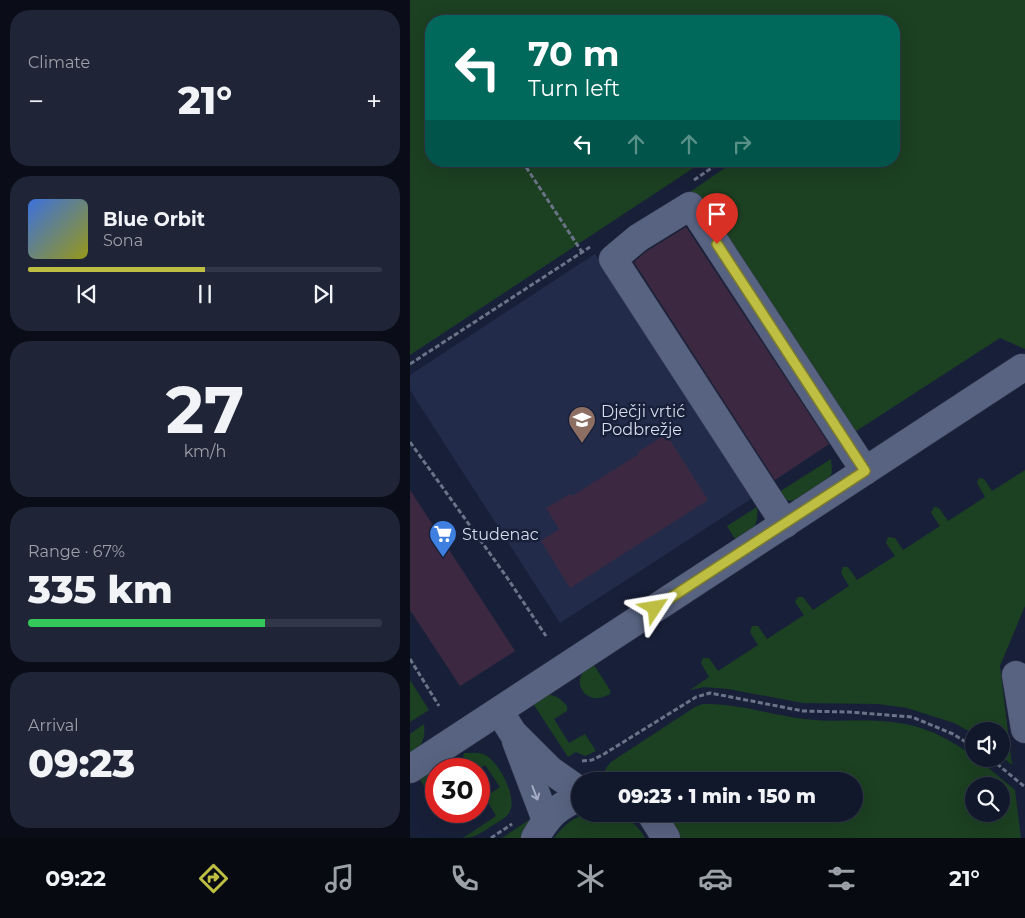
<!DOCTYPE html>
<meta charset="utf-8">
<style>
body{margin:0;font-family:Montserrat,sans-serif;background:#1f2537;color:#f1f3f6;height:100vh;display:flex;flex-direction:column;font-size:19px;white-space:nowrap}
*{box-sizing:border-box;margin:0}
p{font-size:16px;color:#9ca0a9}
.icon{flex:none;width:28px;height:28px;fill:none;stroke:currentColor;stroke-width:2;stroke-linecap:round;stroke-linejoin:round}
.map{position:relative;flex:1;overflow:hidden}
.drawer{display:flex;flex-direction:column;gap:10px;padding:10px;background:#0a0d18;width:410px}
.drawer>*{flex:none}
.guide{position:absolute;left:15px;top:15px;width:475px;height:152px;border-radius:20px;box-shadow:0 5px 20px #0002,0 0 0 1px #313747;background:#00695c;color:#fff;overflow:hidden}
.fabs{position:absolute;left:555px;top:722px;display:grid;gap:10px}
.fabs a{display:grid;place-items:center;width:45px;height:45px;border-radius:50%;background:#12182b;box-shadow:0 5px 20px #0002,0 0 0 1px #313747;font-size:25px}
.speed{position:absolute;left:15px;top:758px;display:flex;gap:10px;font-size:25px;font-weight:700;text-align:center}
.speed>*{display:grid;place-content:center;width:65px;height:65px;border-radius:50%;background:#12182b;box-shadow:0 5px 20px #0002,0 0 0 1px #313747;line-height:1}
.speed .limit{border:8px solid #d22;background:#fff;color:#111}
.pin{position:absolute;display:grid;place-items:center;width:42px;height:42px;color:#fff;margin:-51px -21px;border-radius:50% 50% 50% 0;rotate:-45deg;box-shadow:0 0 5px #0007}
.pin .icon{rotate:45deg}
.me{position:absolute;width:55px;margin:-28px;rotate:57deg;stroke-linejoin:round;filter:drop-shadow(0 0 4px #0008)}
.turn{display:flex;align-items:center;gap:18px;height:105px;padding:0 20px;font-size:22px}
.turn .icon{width:65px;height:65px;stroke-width:2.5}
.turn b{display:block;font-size:35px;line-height:42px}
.lanes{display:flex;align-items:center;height:48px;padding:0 20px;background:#0003;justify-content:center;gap:25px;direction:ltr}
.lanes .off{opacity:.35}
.big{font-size:38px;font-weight:800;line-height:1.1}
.drawer .tile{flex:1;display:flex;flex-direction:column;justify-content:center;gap:8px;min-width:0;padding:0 18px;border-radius:20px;background:#1f2537}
.drawer .dial{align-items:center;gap:0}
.dial b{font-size:65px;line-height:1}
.song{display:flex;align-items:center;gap:15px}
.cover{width:60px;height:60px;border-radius:8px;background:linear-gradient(135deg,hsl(220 70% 55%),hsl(60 70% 35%))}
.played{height:5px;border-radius:2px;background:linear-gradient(90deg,#bebf42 50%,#313747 50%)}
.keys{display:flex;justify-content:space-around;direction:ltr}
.heat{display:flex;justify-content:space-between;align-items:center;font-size:28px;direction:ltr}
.charge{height:8px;border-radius:4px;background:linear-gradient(90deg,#34c759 67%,#313747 0)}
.trip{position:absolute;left:161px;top:772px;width:292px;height:50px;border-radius:25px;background:#12182b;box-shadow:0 5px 20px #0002,0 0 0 1px #313747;font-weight:800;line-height:50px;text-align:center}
.tab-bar{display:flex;height:80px;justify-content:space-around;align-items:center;background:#070a11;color:#9ca0a9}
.tab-bar .icon{width:35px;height:35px}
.tab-bar .current{color:#bebf42}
.tab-bar b{font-size:22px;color:#f1f3f6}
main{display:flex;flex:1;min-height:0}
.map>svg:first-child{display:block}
.built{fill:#222c4a}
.green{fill:#1c4022;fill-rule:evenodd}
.building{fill:#3c2941}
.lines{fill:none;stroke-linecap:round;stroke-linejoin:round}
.minor-casing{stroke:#363c50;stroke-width:29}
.path{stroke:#6b7388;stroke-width:3;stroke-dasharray:5 2.5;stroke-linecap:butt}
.minor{stroke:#586381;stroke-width:28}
.oneway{stroke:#a3acc2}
.route-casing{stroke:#7c7c2b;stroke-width:12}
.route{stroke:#bebf42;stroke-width:9}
.labels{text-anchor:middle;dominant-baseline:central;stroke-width:5;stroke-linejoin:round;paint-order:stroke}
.poi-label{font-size:16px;fill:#d5dced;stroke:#182039;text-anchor:start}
</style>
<main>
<section class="drawer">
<div class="tile"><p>Climate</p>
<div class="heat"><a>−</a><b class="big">21°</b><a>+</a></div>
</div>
<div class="tile">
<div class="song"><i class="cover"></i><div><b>Blue Orbit</b><p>Sona</p></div></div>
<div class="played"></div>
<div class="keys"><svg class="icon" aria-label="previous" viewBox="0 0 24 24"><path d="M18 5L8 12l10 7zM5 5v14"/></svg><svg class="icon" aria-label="pause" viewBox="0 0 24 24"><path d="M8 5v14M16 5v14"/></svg><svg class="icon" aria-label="next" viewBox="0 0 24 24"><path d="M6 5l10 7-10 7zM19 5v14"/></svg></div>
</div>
<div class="tile dial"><b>27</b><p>km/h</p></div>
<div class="tile"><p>Range · 67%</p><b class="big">335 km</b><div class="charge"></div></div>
<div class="tile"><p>Arrival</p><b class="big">09:23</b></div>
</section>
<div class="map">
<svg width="615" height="838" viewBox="0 0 615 838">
<rect width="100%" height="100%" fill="#182039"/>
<polygon class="built" points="185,254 344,497 150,623 0,390 0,375"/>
<g class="green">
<polygon points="0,0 615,0 615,349 590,338 440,435 280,192 325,161 484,161 484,21 21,21 21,161 294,161 0,355"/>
<path d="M421,459c0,5 2,11 0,16 -4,9 -27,24 -36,25 -8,2 -13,-1 -19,-6z"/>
<polygon points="615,470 615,606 590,666 602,765 591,756 591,731 564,731 564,734 544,723 497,708 468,704 393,703 318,689 294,687 280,690 299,677 291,663 293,658 299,658 308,671 348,645 340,632 342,626 348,626 357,639 394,615 385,602 388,597 393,597 403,610 439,586 431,573 433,567 438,567 447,580 485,556 476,543 478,537 485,538 493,550 530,526 521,513 524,507 529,508 538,521 575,497 567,483 569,478 574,479 582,491"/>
<path d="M347,507c2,20 -5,24 -20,35l-10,-16z"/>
<path d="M182,662l18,28v4c-9,5 -16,6 -25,0 -11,-13 -3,-22 7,-32z"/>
<polygon points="0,680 19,710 0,722"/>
<path d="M135,694c11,1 15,4 22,12v5l-13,8 15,24 16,-9 11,17 -11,5 -9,-4 -8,5 -36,-55z"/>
<path d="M293,704c35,-1 68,11 101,15 32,4 64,-1 95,4 46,6 81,38 116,67l6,48h-341l-9,-19 -6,-5h190v-33h-253l4,-13 5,-6 84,-55zM564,786h27v28h-27z"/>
<path d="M14,724c2,16 -3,22 -14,32v-22z"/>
<path d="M54,753c6,0 14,-1 19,1 14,4 36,44 26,59 -4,6 -13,10 -19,14 -9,6 -15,11 -27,11l33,-22 -11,-19 15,-10 -15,-22 -7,4h-12l-3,-11z"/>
<polygon points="20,771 26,772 26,804 8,777"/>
<path d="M177,814c8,0 19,-2 28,0 11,2 25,13 30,24h-91c9,-11 18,-21 33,-24z"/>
<polygon points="119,820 115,838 92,838"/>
</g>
<g class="building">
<polygon points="276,227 419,444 365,480 224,262 237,251"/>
<polygon points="256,434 298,500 160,588 131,541 149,529 136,508 160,494 162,496 229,454 228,452"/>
<polygon points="0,490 105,651 50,686 0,610"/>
</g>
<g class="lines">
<defs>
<g id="minor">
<polyline points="375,524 203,259 228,238 280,206 286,213 455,471"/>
<polyline points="606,675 615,729"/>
<polyline points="89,711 103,733 140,770 170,791"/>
<polyline points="106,741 136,820"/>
<polyline points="0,769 612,368"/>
<polyline points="241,814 256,838"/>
<path d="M125,838c13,-22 21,-31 45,-41"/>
</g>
</defs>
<use href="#minor" class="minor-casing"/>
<g class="path">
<polyline points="112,161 172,252"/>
<polyline points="284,180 312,161"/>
<polyline points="0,364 180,247"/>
<polyline points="0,442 96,576 136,636"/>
<polyline points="0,659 29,706"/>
<polyline points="581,759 615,787"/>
<polyline points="172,761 182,760 194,754 286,697 300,693 393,711 439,712 502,717 543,734 564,747"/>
<polyline points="81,838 102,824"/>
</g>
<use href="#minor" class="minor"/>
</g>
<defs><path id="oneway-shaft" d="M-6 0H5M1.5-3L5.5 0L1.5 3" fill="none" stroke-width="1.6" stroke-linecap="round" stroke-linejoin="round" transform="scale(1.25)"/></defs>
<use class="oneway" href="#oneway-shaft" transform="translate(125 793) rotate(69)"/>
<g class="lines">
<defs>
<polyline id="route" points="245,608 455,471 307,244"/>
</defs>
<use href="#route" class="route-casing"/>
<use href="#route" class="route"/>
</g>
<defs>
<symbol id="school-pin" viewBox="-11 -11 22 30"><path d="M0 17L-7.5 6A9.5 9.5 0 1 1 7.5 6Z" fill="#8d6e63" stroke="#182039"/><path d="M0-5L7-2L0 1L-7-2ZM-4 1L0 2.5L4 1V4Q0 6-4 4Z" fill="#fff"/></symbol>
<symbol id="supermarket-pin" viewBox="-11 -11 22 30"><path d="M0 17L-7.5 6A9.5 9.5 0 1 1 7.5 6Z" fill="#3f7fe0" stroke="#182039"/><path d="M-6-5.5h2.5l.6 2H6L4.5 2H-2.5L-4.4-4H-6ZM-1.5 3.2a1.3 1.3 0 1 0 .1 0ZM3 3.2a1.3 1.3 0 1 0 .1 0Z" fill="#fff"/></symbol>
</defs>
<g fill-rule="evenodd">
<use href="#school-pin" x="156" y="404" width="32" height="43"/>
<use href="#supermarket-pin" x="17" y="518" width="32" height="43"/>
</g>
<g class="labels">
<g class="poi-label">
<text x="191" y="411">Dječji vrtić<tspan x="191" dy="18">Podbrežje</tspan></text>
<text x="52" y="534">Studenac</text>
</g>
</g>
</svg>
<div class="fabs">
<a><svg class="icon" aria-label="sound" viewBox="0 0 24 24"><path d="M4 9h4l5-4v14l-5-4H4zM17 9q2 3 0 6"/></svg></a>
<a><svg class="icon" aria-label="search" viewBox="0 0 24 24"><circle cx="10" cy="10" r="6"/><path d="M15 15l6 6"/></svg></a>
</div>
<div class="speed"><div class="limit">30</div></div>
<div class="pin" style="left:307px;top:244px;background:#d93025"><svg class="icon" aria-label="arrive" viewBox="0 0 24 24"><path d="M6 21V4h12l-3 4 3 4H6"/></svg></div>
<svg class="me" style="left:245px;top:608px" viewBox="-20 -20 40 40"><path d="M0-17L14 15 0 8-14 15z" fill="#bebf42" stroke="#fff" stroke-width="4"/></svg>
<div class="trip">09:23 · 1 min · 150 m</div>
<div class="guide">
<div class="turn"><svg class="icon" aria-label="left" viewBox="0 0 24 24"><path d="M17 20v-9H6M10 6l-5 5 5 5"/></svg><div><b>70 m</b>Turn left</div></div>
<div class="lanes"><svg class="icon" aria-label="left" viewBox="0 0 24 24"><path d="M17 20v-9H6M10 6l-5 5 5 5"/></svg><svg class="icon off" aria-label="ahead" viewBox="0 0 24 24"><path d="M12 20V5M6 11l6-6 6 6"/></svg><svg class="icon off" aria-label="ahead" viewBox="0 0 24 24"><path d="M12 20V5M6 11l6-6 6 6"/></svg><svg class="icon off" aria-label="right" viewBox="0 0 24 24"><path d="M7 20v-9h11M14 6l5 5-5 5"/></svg></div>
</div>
</div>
</main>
<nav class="tab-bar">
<b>09:22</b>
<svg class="icon current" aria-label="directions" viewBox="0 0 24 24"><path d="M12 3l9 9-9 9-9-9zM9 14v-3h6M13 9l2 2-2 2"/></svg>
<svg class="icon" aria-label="music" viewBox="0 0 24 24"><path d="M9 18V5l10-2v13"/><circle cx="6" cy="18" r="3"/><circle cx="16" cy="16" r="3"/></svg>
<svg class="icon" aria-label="phone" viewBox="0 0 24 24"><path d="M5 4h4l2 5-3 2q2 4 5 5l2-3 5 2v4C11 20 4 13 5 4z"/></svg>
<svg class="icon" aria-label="climate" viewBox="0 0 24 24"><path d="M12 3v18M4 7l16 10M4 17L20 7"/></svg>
<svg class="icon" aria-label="car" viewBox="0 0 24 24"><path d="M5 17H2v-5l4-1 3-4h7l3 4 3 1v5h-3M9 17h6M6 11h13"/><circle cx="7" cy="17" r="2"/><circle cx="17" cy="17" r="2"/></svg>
<svg class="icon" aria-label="filters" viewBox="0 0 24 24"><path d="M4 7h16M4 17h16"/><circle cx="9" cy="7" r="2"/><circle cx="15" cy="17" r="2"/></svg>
<b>21°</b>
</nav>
